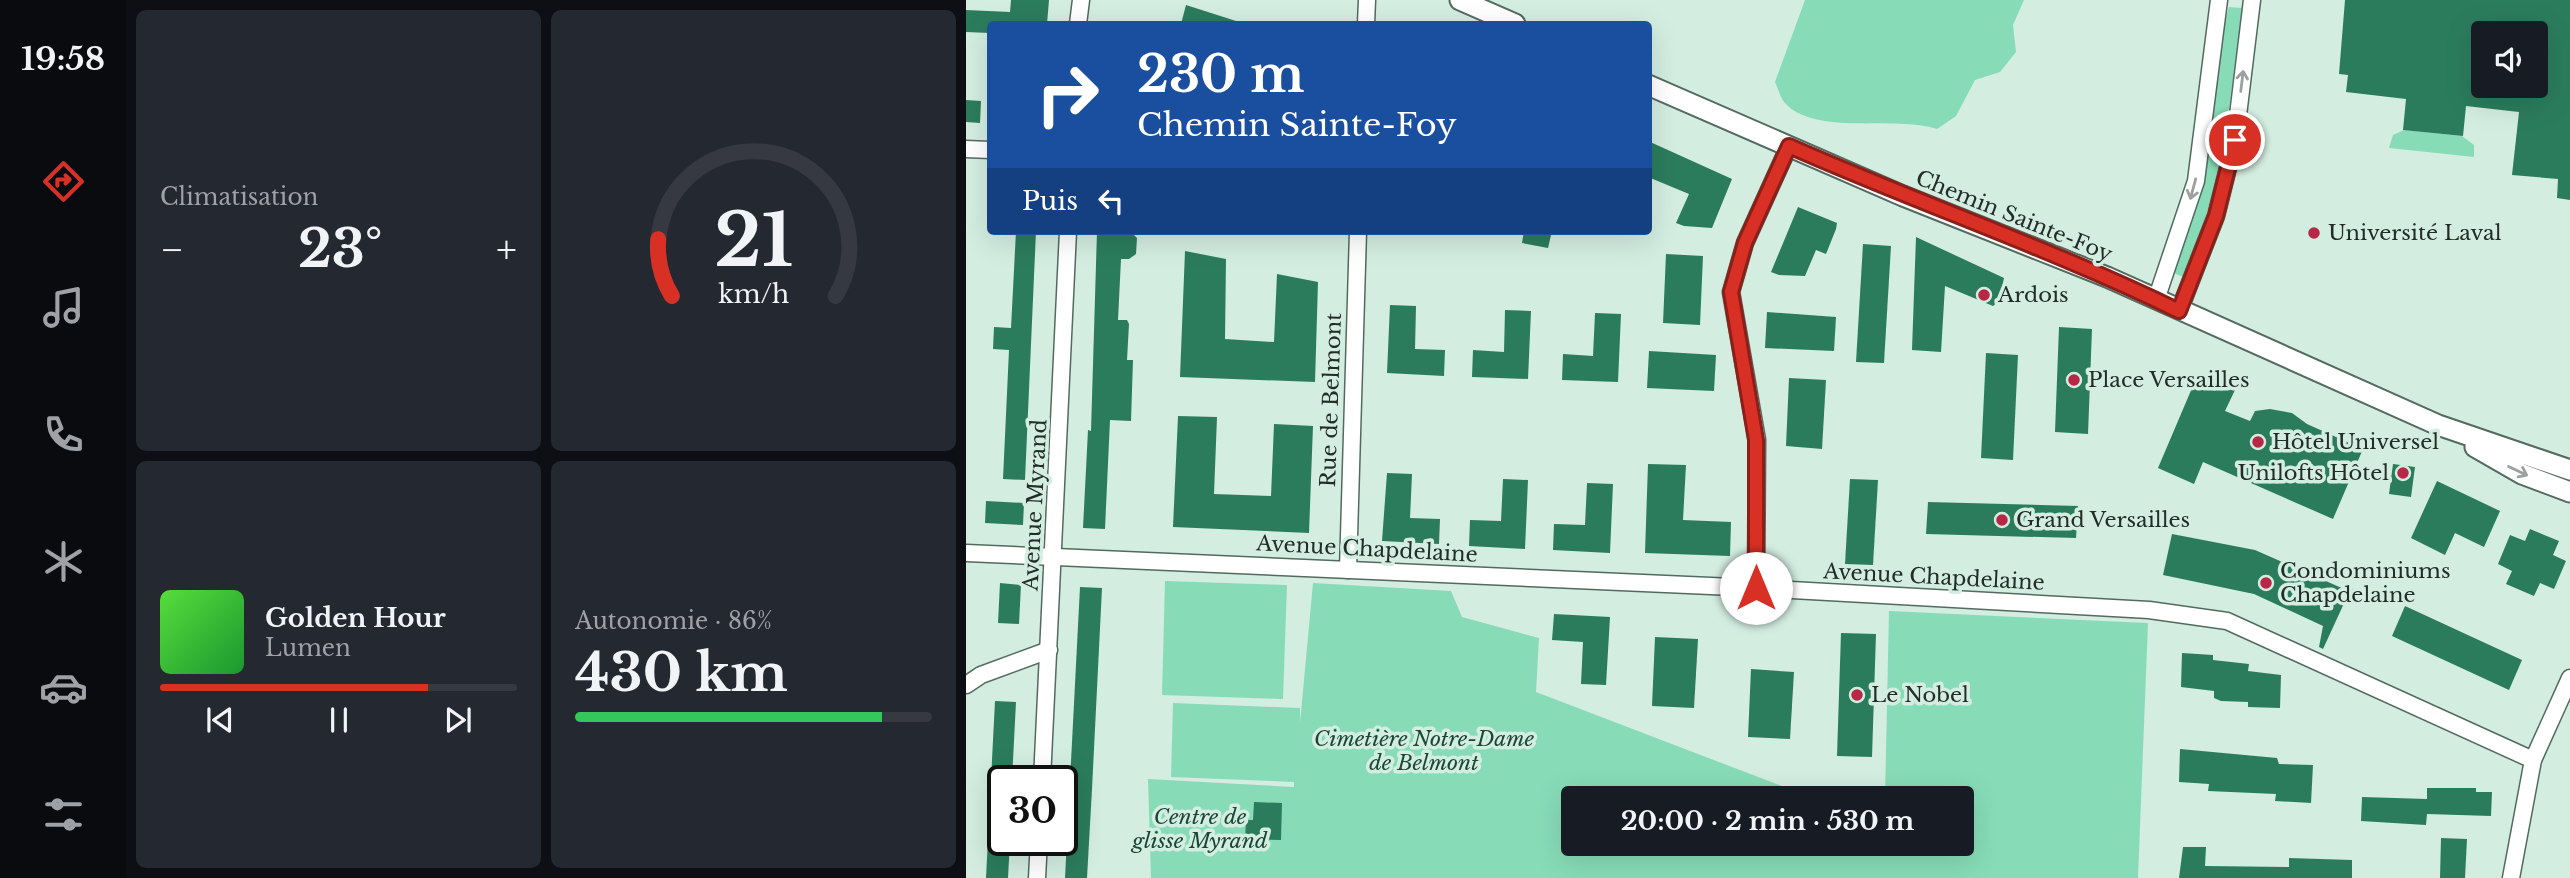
<!DOCTYPE html>
<html lang="fr">
<meta charset="utf-8">
<style>
body{margin:0;font-family:"Libre Baskerville",serif;background:#242831;color:#f1f3f6;height:100vh;display:flex;flex-direction:column;font-size:26px;white-space:nowrap}
*{box-sizing:border-box;margin:0}
p{font-size:23px;color:#9ea1a6}
.icon{flex:none;width:38px;height:38px;fill:none;stroke:currentColor;stroke-width:2;stroke-linecap:round;stroke-linejoin:round}
.map{position:relative;flex:1;overflow:hidden}
.panel{display:flex;flex-direction:column;gap:10px;padding:10px;background:#0d0f14;width:840px}
.panel>*{flex:none}
.top-card{position:absolute;left:21px;top:21px;width:665px;height:214px;border-radius:7px;box-shadow:0 7px 28px #0002;background:#1a4fa0;color:#fff;overflow:hidden}
.buttons{position:absolute;left:1505px;top:21px;display:grid;gap:14px}
.buttons a{display:grid;place-items:center;width:77px;height:77px;border-radius:7px;background:#171b24;box-shadow:0 7px 28px #0002;font-size:35px}
.speed{position:absolute;left:21px;top:765px;display:flex;gap:14px;font-size:35px;font-weight:700;text-align:center}
.speed>*{display:grid;place-content:center;width:91px;height:91px;border-radius:50%;background:#171b24;box-shadow:0 7px 28px #0002;line-height:1}
.speed .limit{border:4px solid #111;border-radius:10px;background:#fff;color:#111}
.pin{position:absolute;display:grid;place-items:center;width:60px;height:60px;color:#fff;margin:-30px;border:4px solid #fff;border-radius:50%;box-shadow:0 2px 7px #0007}
.me{position:absolute;width:77px;margin:-38px;rotate:0deg;stroke-linejoin:round;filter:drop-shadow(0 0 5px #0008)}
.turn{display:flex;align-items:center;gap:24px;height:147px;padding:0 35px;font-size:32px}
.turn .icon{width:91px;height:91px;stroke-width:2.5}
.turn b{display:block;font-size:49px;line-height:60px}
.then{display:flex;align-items:center;height:66px;padding:0 35px;background:#0003;gap:14px;font-size:26px}
.big{font-size:52px;font-weight:700;line-height:1.1}
.panel .card{flex:1;display:flex;flex-direction:column;justify-content:center;gap:10px;min-width:0;padding:0 24px;border-radius:10px;background:#242831}
.panel .dial{align-items:center;gap:0}
.dial svg{height:182px;overflow:visible;fill:none;stroke:#363941;stroke-width:7;stroke-linecap:round;text-anchor:middle}
.dial text{fill:#f1f3f6;stroke:none}
.song{display:flex;align-items:center;gap:21px}
.cover{width:84px;height:84px;border-radius:10px;background:linear-gradient(135deg,hsl(110 70% 55%),hsl(130 70% 35%))}
.played{height:7px;border-radius:4px;background:linear-gradient(90deg,#d93025 75%,#363941 75%)}
.keys{display:flex;justify-content:space-around;direction:ltr}
.heat{display:flex;justify-content:space-between;align-items:center;font-size:38px;direction:ltr}
.charge{height:10px;border-radius:5px;background:linear-gradient(90deg,#34c759 86%,#363941 0)}
.panel .tiles{flex:1;display:grid;gap:10px;grid-template-columns:repeat(2,1fr)}
.trip{position:absolute;left:595px;top:786px;width:413px;height:70px;border-radius:7px;background:#171b24;box-shadow:0 7px 28px #0002;font-weight:700;line-height:70px;text-align:center}
main{display:flex;flex:1;min-height:0}
.menu{display:flex;flex-direction:column;width:126px;justify-content:space-around;align-items:center;background:#090b0e;color:#9ea1a6}
.menu .icon{width:49px;height:49px}
.menu .selected{color:#d93025}
.menu b{font-size:32px;color:#f1f3f6}
.map>svg:first-child{display:block}
.green{fill:#87dcb7}
.building{fill:#2b7c5d;fill-rule:evenodd}
.lines{fill:none;stroke-linecap:round;stroke-linejoin:round}
.minor-casing{stroke:#536a60;stroke-width:19}
.major-casing{stroke:#536a60;stroke-width:23}
.minor{stroke:#fff;stroke-width:16}
.major{stroke:#fff;stroke-width:19}
.oneway{stroke:#9ca09e}
.route-casing{stroke:#8d1f18;stroke-width:18}
.route{stroke:#d93025;stroke-width:12}
.poi-dot{fill:#b82746;stroke:#d3ede1;stroke-width:2.5}
.labels{text-anchor:middle;dominant-baseline:central;stroke-width:7;stroke-linejoin:round;paint-order:stroke}
.street-label{font-size:21px;fill:#222c28;stroke:#d3ede1}
.poi-label{font-size:21px;fill:#222c28;stroke:#d3ede1;text-anchor:start}
.park-label{font-size:21px;font-style:italic;fill:#1b4736;stroke:#d3ede1}
</style>
<main>
<nav class="menu">
<b>19:58</b>
<svg class="icon selected" aria-label="directions" viewBox="0 0 24 24"><path d="M12 3l9 9-9 9-9-9zM9 14v-3h6M13 9l2 2-2 2"/></svg>
<svg class="icon" aria-label="music" viewBox="0 0 24 24"><path d="M9 18V5l10-2v13"/><circle cx="6" cy="18" r="3"/><circle cx="16" cy="16" r="3"/></svg>
<svg class="icon" aria-label="phone" viewBox="0 0 24 24"><path d="M5 4h4l2 5-3 2q2 4 5 5l2-3 5 2v4C11 20 4 13 5 4z"/></svg>
<svg class="icon" aria-label="climate" viewBox="0 0 24 24"><path d="M12 3v18M4 7l16 10M4 17L20 7"/></svg>
<svg class="icon" aria-label="car" viewBox="0 0 24 24"><path d="M5 17H2v-5l4-1 3-4h7l3 4 3 1v5h-3M9 17h6M6 11h13"/><circle cx="7" cy="17" r="2"/><circle cx="17" cy="17" r="2"/></svg>
<svg class="icon" aria-label="filters" viewBox="0 0 24 24"><path d="M4 7h16M4 17h16"/><circle cx="9" cy="7" r="2"/><circle cx="15" cy="17" r="2"/></svg>
</nav>
<section class="panel">
<div class="tiles">
<div class="card"><p>Climatisation</p>
<div class="heat"><a>−</a><b class="big">23°</b><a>+</a></div>
</div>
<div class="card dial"><svg viewBox="0 0 100 80">
<path d="M14 69A42 42 0 1 1 86 69"/>
<path d="M14 69A42 42 0 0 1 8 44" stroke="#d93025"/>
<text x="50" y="56" font-size="32" font-weight="700">21</text>
<text x="50" y="72" font-size="11">km/h</text>
</svg></div>
<div class="card">
<div class="song"><i class="cover"></i><div><b>Golden Hour</b><p>Lumen</p></div></div>
<div class="played"></div>
<div class="keys"><svg class="icon" aria-label="previous" viewBox="0 0 24 24"><path d="M18 5L8 12l10 7zM5 5v14"/></svg><svg class="icon" aria-label="pause" viewBox="0 0 24 24"><path d="M8 5v14M16 5v14"/></svg><svg class="icon" aria-label="next" viewBox="0 0 24 24"><path d="M6 5l10 7-10 7zM19 5v14"/></svg></div>
</div>
<div class="card"><p>Autonomie · 86%</p><b class="big">430 km</b><div class="charge"></div></div>
</div>
</section>
<div class="map">
<svg width="1604" height="878" viewBox="0 0 1604 878">
<rect width="100%" height="100%" fill="#d3ede1"/>
<g class="green">
<path d="M839,0h219l-11,25 3,27 -16,20 -25,8 -19,36 -19,13c-41,-14 -123,8 -153,-27 -4,-5 -6,-14 -9,-20z"/>
<path d="M1263,7l13,1c-13,97 -18,178 -59,269l-9,-4c15,-45 31,-90 37,-136 6,-43 5,-88 18,-130z"/>
<polygon points="1438,130 1496,136 1508,145 1508,157 1423,148 1427,135"/>
<polygon points="199,581 321,585 317,699 196,695"/>
<polygon points="347,583 485,591 496,617 573,638 570,692 847,798 607,798 607,844 996,844 996,798 919,798 923,611 1182,623 1172,878 185,878 182,779 328,787 328,782 205,777 207,703 334,708 334,723"/>
</g>
<g class="building">
<polygon points="45,0 83,0 81,24 24,24 24,33 0,32 0,10 44,12"/>
<path d="M1379,0h225v200l-13,-2 1,-19 -46,-4 7,-63 -53,-6 -3,30 -60,-6 3,-31 -60,-7 2,-17 -9,-1zM1517,33h53v53h-53z"/>
<polygon points="220,5 270,21 270,24 215,24"/>
<polygon points="0,100 15,101 14,123 0,122"/>
<polygon points="682,141 766,179 746,228 718,226 710,223 723,194 682,177"/>
<polygon points="832,207 871,223 870,229 860,254 850,250 839,276 813,275 805,272"/>
<polygon points="50,231 70,231 59,480 37,479 43,350 27,349 28,327 45,328"/>
<polygon points="131,231 165,232 171,238 170,254 163,259 155,259 152,320 161,320 163,324 161,360 167,360 165,421 144,420 139,529 117,528 122,430 125,431"/>
<polygon points="558,231 586,231 582,248 556,243"/>
<polygon points="950,237 1038,278 1033,301 1027,306 979,286 975,352 946,350"/>
<polygon points="897,244 925,246 918,363 890,362"/>
<polygon points="219,251 260,259 259,339 308,342 311,274 352,282 349,382 214,377"/>
<polygon points="700,254 737,256 734,325 697,323"/>
<polygon points="424,305 450,306 449,349 479,350 478,376 421,373"/>
<polygon points="539,310 565,311 562,379 506,377 507,350 538,352"/>
<polygon points="801,312 870,317 868,351 799,348"/>
<polygon points="629,313 655,314 652,382 596,380 597,354 627,356"/>
<polygon points="1093,327 1126,329 1122,434 1089,432"/>
<polygon points="683,351 750,355 748,391 681,388"/>
<polygon points="1020,353 1052,355 1047,460 1015,458"/>
<polygon points="1232,374 1269,390 1259,411 1284,421 1289,411 1304,409 1326,413 1341,424 1397,449 1367,519 1237,462 1228,484 1192,468"/>
<polygon points="823,378 860,380 856,449 820,446"/>
<polygon points="212,416 251,417 248,494 305,496 308,424 347,426 343,533 207,527"/>
<polygon points="682,464 720,465 717,520 765,522 764,556 679,553"/>
<polygon points="1427,464 1449,467 1445,497 1423,494"/>
<polygon points="421,473 446,474 444,518 474,519 473,544 416,541"/>
<polygon points="537,479 562,480 559,549 503,546 504,520 535,521"/>
<polygon points="884,479 912,480 907,565 879,564"/>
<polygon points="1471,481 1534,511 1518,547 1489,533 1479,555 1445,538"/>
<polygon points="621,483 647,484 644,553 587,550 588,524 619,525"/>
<polygon points="20,501 58,503 57,525 19,523"/>
<polygon points="962,502 1112,506 1110,538 960,534"/>
<polygon points="1564,529 1593,541 1587,555 1600,561 1588,589 1574,583 1568,596 1540,584 1546,571 1532,564 1544,535 1559,541"/>
<polygon points="1206,534 1289,550 1378,589 1380,586 1389,590 1384,601 1380,599 1357,649 1353,647 1357,626 1288,594 1197,575"/>
<polygon points="34,583 55,585 53,624 32,623"/>
<polygon points="114,587 136,588 126,789 121,878 99,878"/>
<polygon points="1439,606 1556,660 1543,690 1426,636"/>
<polygon points="588,614 644,617 640,685 615,684 617,642 586,640"/>
<polygon points="875,633 910,634 906,757 871,756"/>
<polygon points="689,637 732,639 728,708 686,706"/>
<polygon points="1216,653 1247,655 1247,660 1283,664 1282,671 1315,675 1314,708 1282,707 1282,702 1255,701 1248,698 1248,691 1215,687"/>
<polygon points="785,669 828,672 824,739 782,737"/>
<polygon points="29,701 50,702 46,780 37,780 37,840 44,840 42,878 20,878"/>
<polygon points="1214,749 1311,758 1313,764 1347,765 1345,803 1309,801 1310,794 1242,791 1243,784 1213,782"/>
<polygon points="1461,788 1510,788 1510,792 1526,792 1525,816 1461,814 1460,825 1395,821 1396,797 1461,799"/>
<polygon points="288,802 316,803 315,840 279,839 280,820 287,820"/>
<polygon points="1475,838 1501,839 1499,878 1474,878"/>
<polygon points="1217,847 1240,847 1239,866 1323,867 1323,858 1386,860 1386,878 1213,878"/>
</g>
<g class="lines">
<defs>
<g id="minor">
<polyline points="112,24 115,0"/>
<polyline points="400,24 401,0"/>
<polyline points="0,149 24,150"/>
<polyline points="1190,300 1230,181 1253,0"/>
<polyline points="1213,311 1250,216 1269,140 1286,0"/>
<polyline points="0,553 790,588 1183,610 1261,621 1567,760"/>
<polyline points="382,570 392,231"/>
<polyline points="790,588 791,440 765,292 779,243 823,146"/>
<polyline points="0,685 15,675 83,650"/>
<polyline points="76,780 102,231"/>
<polyline points="71,878 73,840"/>
<polyline points="1545,878 1567,760 1604,678"/>
</g>
<g id="major">
<polyline points="494,0 549,24"/>
<polyline points="682,85 937,196 1141,277 1472,425 1604,470"/>
<polyline points="1509,447 1556,474 1604,492"/>
</g>
</defs>
<use href="#minor" class="minor-casing"/>
<use href="#major" class="major-casing"/>
<use href="#minor" class="minor"/>
<use href="#major" class="major"/>
</g>
<defs><path id="oneway-shaft" d="M-6 0H5M1.5-3L5.5 0L1.5 3" fill="none" stroke-width="1.6" stroke-linecap="round" stroke-linejoin="round" transform="scale(1.75)"/></defs>
<g class="oneway">
<use href="#oneway-shaft" transform="translate(1276 81) rotate(-83)"/>
<use href="#oneway-shaft" transform="translate(1227 189) rotate(105)"/>
<use href="#oneway-shaft" transform="translate(1552 471) rotate(26)"/>
</g>
<g class="lines">
<defs>
<path id="route" d="M790,588v-148l-25,-148 14,-49 44,-97c129,57 263,103 390,165l37,-95 19,-76"/>
</defs>
<use href="#route" class="route-casing"/>
<use href="#route" class="route"/>
</g>
<g class="poi-dot">
<circle cx="1348" cy="233" r="7"/>
<circle cx="1018" cy="295" r="7"/>
<circle cx="1108" cy="380" r="7"/>
<circle cx="1292" cy="442" r="7"/>
<circle cx="1437" cy="473" r="7"/>
<circle cx="1036" cy="520" r="7"/>
<circle cx="1300" cy="583" r="7"/>
<circle cx="891" cy="695" r="7"/>
</g>
<g class="labels">
<g class="street-label">
<text transform="translate(1048 216) rotate(22)">Chemin Sainte-Foy</text>
<text transform="translate(365 400) rotate(-88)">Rue de Belmont</text>
<text transform="translate(69 505) rotate(-87)">Avenue Myrand</text>
<text transform="translate(401 549) rotate(3)">Avenue Chapdelaine</text>
<text transform="translate(968 577) rotate(3)">Avenue Chapdelaine</text>
</g>
<g class="poi-label">
<text x="1362" y="233">Université Laval</text>
<text x="1032" y="295">Ardois</text>
<text x="1122" y="380">Place Versailles</text>
<text x="1306" y="442">Hôtel Universel</text>
<text x="1423" y="473" text-anchor="end">Unilofts Hôtel</text>
<text x="1050" y="520">Grand Versailles</text>
<text x="1314" y="571">Condominiums<tspan x="1314" dy="24">Chapdelaine</tspan></text>
<text x="905" y="695">Le Nobel</text>
</g>
<g class="park-label">
<text x="458" y="739">Cimetière Notre-Dame<tspan x="458" dy="24">de Belmont</tspan></text>
<text x="234" y="817">Centre de<tspan x="234" dy="24">glisse Myrand</tspan></text>
</g>
</g>
</svg>
<div class="buttons">
<a><svg class="icon" aria-label="sound" viewBox="0 0 24 24"><path d="M4 9h4l5-4v14l-5-4H4zM17 9q2 3 0 6"/></svg></a>
</div>
<div class="speed"><div class="limit">30</div></div>
<div class="pin" style="left:1269px;top:140px;background:#d93025"><svg class="icon" aria-label="arrive" viewBox="0 0 24 24"><path d="M6 21V4h12l-3 4 3 4H6"/></svg></div>
<svg class="me" style="left:790px;top:588px" viewBox="-20 -20 40 40"><circle r="19" fill="#fff"/><path d="M0-13L10 11 0 6-10 11z" fill="#d93025"/></svg>
<div class="trip">20:00 · 2 min · 530 m</div>
<div class="top-card">
<div class="turn"><svg class="icon" aria-label="right" viewBox="0 0 24 24"><path d="M7 20v-9h11M14 6l5 5-5 5"/></svg><div><b>230 m</b>Chemin Sainte-Foy</div></div>
<div class="then">Puis<svg class="icon" aria-label="left" viewBox="0 0 24 24"><path d="M17 20v-9H6M10 6l-5 5 5 5"/></svg></div>
</div>
</div>
</main>
